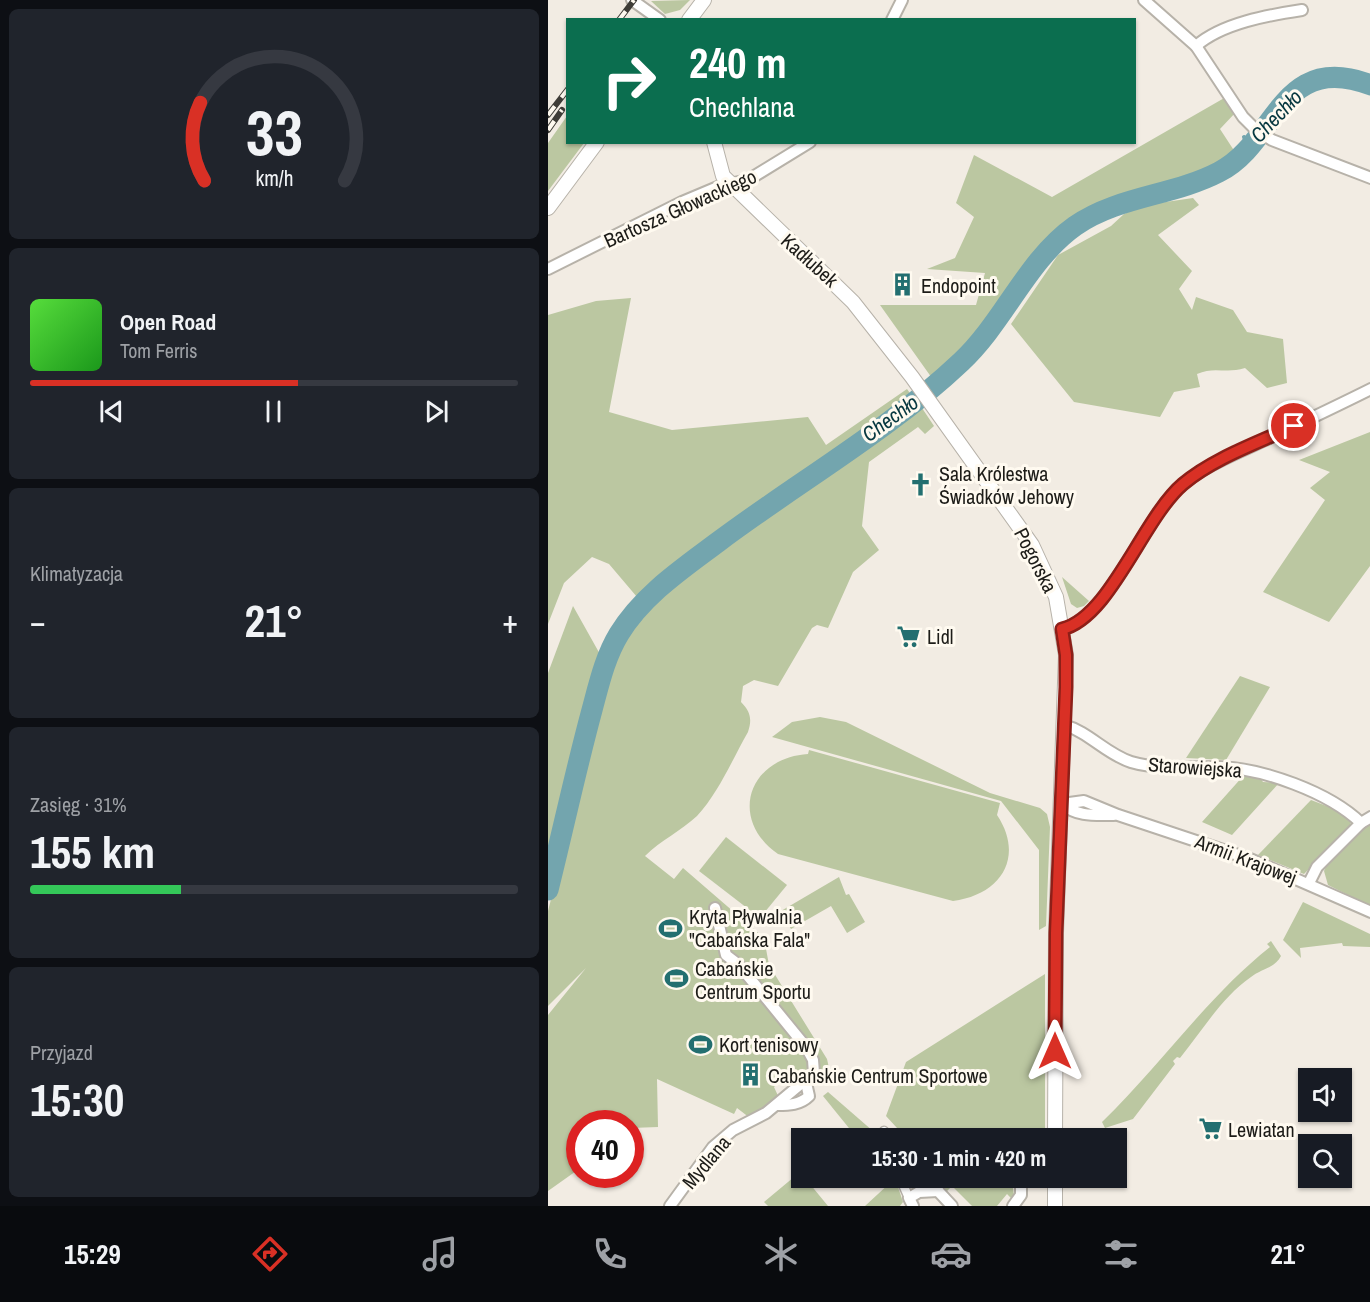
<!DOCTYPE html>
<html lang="pl">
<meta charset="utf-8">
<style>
body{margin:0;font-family:"Archivo Narrow",sans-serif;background:#20242c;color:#f1f3f6;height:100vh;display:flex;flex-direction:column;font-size:22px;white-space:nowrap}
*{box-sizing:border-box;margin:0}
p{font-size:20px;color:#9ea1a6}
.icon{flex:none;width:33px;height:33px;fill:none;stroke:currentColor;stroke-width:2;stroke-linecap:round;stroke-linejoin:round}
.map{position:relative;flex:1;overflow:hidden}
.side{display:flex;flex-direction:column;gap:9px;padding:9px;background:#0d0f14;width:548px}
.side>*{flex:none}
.guide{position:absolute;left:18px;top:18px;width:570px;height:126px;border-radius:0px;box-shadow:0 2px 4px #0004;background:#0b6e4f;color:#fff;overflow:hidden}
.tools{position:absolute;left:750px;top:1068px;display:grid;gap:12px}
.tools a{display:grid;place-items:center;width:54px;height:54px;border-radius:0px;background:#171b24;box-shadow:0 2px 4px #0004;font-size:30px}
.speed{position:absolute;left:18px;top:1110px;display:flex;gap:12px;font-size:30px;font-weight:700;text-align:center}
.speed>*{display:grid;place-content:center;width:78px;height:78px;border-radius:50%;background:#171b24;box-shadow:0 2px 4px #0004;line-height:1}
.speed .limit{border:9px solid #d22;background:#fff;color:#111}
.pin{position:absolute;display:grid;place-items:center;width:51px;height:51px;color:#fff;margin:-26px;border:3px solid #fff;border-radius:50%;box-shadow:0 2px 6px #0007}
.me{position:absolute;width:66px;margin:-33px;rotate:0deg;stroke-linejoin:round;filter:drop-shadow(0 0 4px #0008)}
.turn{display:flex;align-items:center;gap:21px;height:126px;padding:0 24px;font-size:27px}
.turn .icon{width:78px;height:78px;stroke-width:2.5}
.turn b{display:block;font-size:42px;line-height:51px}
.big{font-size:45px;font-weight:800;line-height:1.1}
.side .tile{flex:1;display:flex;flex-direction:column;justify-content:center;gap:9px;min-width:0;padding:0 21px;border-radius:9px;background:#20242c}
.side .dial{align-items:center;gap:0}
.dial svg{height:156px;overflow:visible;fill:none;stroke:#363941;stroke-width:7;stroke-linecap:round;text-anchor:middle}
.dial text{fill:#f1f3f6;stroke:none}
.song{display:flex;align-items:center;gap:18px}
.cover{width:72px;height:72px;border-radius:9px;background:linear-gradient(135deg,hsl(110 70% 55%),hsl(120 70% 35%))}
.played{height:6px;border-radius:3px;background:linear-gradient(90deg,#d93025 55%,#363941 55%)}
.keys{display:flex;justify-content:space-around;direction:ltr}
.heat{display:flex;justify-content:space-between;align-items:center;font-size:33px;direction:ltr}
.charge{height:9px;border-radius:4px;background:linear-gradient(90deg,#34c759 31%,#363941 0)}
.trip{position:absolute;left:243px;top:1128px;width:336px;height:60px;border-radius:0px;background:#171b24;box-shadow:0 2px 4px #0004;font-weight:800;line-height:60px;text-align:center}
.tabs{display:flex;height:96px;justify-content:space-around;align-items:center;background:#090b0e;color:#9ea1a6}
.tabs .icon{width:42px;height:42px}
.tabs .on{color:#d93025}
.tabs b{font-size:27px;color:#f1f3f6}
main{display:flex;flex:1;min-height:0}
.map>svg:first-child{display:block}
.green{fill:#bbc7a1}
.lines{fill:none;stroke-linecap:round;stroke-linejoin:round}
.stream{stroke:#73a5ae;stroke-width:4}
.river{stroke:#73a5ae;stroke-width:21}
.pedestrian-casing{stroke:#b7b2a9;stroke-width:11}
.minor-casing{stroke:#b7b2a9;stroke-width:14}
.tertiary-casing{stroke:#b7b2a9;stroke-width:16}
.pedestrian{stroke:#fff;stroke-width:8}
.minor{stroke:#fff;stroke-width:10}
.tertiary{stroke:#fff;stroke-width:14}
.rail-casing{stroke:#3e3c37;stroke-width:6}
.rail{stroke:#fffaf0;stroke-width:4;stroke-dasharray:11;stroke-linecap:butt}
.route-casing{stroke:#8d1f18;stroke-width:15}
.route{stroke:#d93025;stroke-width:10}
.labels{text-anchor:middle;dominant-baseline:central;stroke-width:6;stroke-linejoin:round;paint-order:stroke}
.street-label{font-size:20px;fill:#1d1c18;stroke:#fffaf0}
.poi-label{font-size:20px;fill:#1d1c18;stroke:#fffaf0;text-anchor:start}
.water-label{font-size:21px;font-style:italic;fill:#073840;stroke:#fffaf0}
</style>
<main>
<section class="side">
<div class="tile dial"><svg viewBox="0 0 100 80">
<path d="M14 69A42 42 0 1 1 86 69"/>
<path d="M14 69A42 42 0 0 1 12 29" stroke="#d93025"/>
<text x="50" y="56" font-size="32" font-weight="700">33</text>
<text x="50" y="72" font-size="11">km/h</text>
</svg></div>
<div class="tile">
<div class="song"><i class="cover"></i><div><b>Open Road</b><p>Tom Ferris</p></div></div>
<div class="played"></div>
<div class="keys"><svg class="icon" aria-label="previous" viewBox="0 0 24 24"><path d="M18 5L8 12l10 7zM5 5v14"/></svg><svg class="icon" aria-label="pause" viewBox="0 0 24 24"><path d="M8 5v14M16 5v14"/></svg><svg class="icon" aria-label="next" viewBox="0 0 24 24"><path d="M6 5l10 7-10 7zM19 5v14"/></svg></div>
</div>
<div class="tile"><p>Klimatyzacja</p>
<div class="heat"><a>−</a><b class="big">21°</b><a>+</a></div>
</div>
<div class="tile"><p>Zasięg · 31%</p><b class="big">155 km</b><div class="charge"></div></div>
<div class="tile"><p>Przyjazd</p><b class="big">15:30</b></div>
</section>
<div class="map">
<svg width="823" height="1206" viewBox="0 0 823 1206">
<rect width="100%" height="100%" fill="#f2ece3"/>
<g class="green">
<polygon points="142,0 132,10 117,14 103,1"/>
<polygon points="678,97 688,112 672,129 687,152 681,160 649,177 559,205 511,232 416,355 386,381 332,305 428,305 437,273 379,269 407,258 426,217 408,203 426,155 504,197"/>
<polygon points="19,116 20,142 36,143 0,191 0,143"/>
<path d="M645,198l6,7 -41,30 34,36 -13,18 13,21 4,-13 37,13 14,22 36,7 4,44 -20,5 -22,-20c-19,6 -31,-2 -48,6l3,13 -26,5 -14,25 -86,-15 -63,-78 47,-69 53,-29 13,-12 21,-9z"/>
<polygon points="83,298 61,412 124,430 260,417 278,445 359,389 364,396 333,422 112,575 89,597 61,564 44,557 16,583 0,624 0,315 48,301"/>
<path d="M374,408l12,18 -9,8 -7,-7 -49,35 -7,64 17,24 -26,22 -25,56 -11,-3 -5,3 -34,58 -24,-6 -11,6 -2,16c10,10 11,18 7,30 -16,28 -29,60 -51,84 -16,15 -36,24 -52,40l29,23 9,-11 81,70 5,27 58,94 4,18 -28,3 -11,-11 -18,18 5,11 -29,20 -13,-10 -3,6 -77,-35 1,48 -27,1 -1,-4h-50l-1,45 -31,22v-176l38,-47 -38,38v-95l59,-230 15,-41 32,-41 247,-179z"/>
<polygon points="822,432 822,566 781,622 715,592 777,500 762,488 782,472 751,460"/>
<polygon points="514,577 541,601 536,606 529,608 523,604"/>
<polygon points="25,606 53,656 38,705 0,860 0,673"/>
<polygon points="692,676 722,687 678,760 638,758"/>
<polygon points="272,717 298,722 442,793 492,808 499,814 502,827 498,926 491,930 491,850 453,801 224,737 244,722"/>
<path d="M261,750l191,53 -3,12c28,42 4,80 -44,86l-175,-47c-50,-35 -30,-96 30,-100z"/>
<polygon points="696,775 713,779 715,782 731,783 684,835 654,822"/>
<polygon points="763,800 794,812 802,819 803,826 756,874 710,855"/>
<polygon points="822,821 822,906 780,885 776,871 779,864"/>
<polygon points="178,837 239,885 212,918 151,871"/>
<polygon points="291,877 298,895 301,894 317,922 299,933 283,906 243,929 233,911"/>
<polygon points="755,902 822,934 822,947 795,946 794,943 752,948 753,958 735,940"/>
<path d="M723,941l10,15c-6,12 -20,13 -30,21 -29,20 -49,54 -71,81l-3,-1 -4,4 2,3 -42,55 -28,9 -3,-6c58,-56 105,-125 168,-175l-3,-3z"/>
<polygon points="497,974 497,1138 448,1138 447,1135 429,1138 342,1138 349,1128 338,1116 358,1062"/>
<polygon points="280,1092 333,1138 309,1138 275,1096"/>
<polygon points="252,1172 254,1178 257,1178 280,1206 220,1206 216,1202"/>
<polygon points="340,1178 347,1178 355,1202 352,1206 317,1206 343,1182"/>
<polygon points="393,1178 459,1178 457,1186 465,1188 466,1196 464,1199 459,1194 449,1206 424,1206 404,1186 397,1193"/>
</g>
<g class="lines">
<polyline class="stream" points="696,137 701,147"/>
<path class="river" d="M0,890c15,-60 28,-121 44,-180 7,-26 13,-53 27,-76 24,-39 63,-65 99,-92 80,-60 170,-111 243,-180 43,-40 66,-102 114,-136 43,-30 98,-30 144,-54 58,-29 61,-122 152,-87"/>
<defs>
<g id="pedestrian">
<polyline points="336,1131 339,1138"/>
<polyline points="352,1178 361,1198"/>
</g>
<g id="minor">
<polyline points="84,0 112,20"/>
<polyline points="596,0 648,46 695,117 707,129 724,140 823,178"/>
<polyline points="344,20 354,0"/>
<path d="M648,46c26,-23 73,-31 106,-36"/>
<polyline points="0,269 134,202 172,186 200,180 262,142"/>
<path d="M514,629c43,-10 78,-97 108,-132 23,-27 61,-41 93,-56 36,-17 72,-34 108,-52"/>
<path d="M516,725c25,7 42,29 67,37 27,8 59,5 87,5 44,1 111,25 143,56l10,-6"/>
<polyline points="514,804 536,801 570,815 702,859 823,912"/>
<path d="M514,804c16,13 32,11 52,11"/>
<polyline points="761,883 769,867 813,823"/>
<path d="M229,1105c12,0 23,0 32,-9l-3,-13"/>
<polyline points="388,1178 390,1191 404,1206"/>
<polyline points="122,1206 165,1147 185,1130 218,1113 266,1073 265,1060 258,1047 191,965 178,955 167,908"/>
<polyline points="365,1206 361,1198 371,1192 390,1191"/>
<polyline points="465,1206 473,1195 473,1178"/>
</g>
<g id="tertiary">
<polyline points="141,20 156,0"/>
<polyline points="166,142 175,176 305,302 364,377 484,545 508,597 518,655 508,933 507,1138"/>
<polyline points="0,208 49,142"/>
<polyline points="507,1206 507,1178"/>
</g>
</defs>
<use href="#pedestrian" class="pedestrian-casing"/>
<use href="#minor" class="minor-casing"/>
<use href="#tertiary" class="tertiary-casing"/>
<use href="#pedestrian" class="pedestrian"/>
<use href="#minor" class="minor"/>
<use href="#tertiary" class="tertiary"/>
<defs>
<g id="rail">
<polyline points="71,20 86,0"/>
<polyline points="0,115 20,89"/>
<polyline points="0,130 14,110"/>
</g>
</defs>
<use href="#rail" class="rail-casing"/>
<use href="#rail" class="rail"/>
</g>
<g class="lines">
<defs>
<path id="route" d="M507,1051l1,-118 10,-246v-32l-4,-26c48,-11 81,-111 121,-145 31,-26 75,-41 111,-58"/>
</defs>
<use href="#route" class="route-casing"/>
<use href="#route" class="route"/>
</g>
<defs>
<symbol id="building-bare" viewBox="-9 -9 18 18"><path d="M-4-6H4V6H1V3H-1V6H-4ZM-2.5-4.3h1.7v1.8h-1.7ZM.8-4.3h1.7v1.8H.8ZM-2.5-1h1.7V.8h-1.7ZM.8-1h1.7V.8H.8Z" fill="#236f70" stroke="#fffaf0" stroke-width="2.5" paint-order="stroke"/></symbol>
<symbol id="church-bare" viewBox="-9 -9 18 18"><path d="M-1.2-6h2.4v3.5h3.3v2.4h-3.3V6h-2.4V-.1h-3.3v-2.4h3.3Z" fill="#236f70" stroke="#fffaf0" stroke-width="2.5" paint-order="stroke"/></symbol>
<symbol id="supermarket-bare" viewBox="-9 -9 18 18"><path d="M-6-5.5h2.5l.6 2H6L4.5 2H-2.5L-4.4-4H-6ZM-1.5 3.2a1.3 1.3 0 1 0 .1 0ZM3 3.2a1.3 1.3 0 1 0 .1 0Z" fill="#236f70" stroke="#fffaf0" stroke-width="2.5" paint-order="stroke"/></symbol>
<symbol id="stadium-bare" viewBox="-9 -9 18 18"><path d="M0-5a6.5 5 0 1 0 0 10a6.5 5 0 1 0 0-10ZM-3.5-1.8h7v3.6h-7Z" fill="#236f70" stroke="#fffaf0" stroke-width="2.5" paint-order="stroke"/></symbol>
</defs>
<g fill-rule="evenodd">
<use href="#building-bare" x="338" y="268" width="33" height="33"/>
<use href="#church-bare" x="356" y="468" width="33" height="33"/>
<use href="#supermarket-bare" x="344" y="620" width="33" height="33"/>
<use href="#stadium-bare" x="106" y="912" width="33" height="33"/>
<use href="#stadium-bare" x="112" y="962" width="33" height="33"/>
<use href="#stadium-bare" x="136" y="1028" width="33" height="33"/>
<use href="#building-bare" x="186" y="1058" width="33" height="33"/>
<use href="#supermarket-bare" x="646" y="1112" width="33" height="33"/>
</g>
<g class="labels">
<g class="street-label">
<text transform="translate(132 208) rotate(-24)">Bartosza Głowackiego</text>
<text transform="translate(262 260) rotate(42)">Kadłubek</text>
<text transform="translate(488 560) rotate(63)">Pogorska</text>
<text transform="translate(647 767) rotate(4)">Starowiejska</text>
<text transform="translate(698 859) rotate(21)">Armii Krajowej</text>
<text transform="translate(158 1162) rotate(-50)">Mydlana</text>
</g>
<g class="poi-label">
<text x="373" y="285">Endopoint</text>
<text x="391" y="473">Sala Królestwa<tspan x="391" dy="23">Świadków Jehowy</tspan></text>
<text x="379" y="636">Lidl</text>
<text x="141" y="916">Kryta Pływalnia<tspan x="141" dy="23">"Cabańska Fala"</tspan></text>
<text x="147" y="968">Cabańskie<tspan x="147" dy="23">Centrum Sportu</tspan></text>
<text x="171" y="1044">Kort tenisowy</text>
<text x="220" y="1075">Cabańskie Centrum Sportowe</text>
<text x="680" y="1129">Lewiatan</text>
</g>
<g class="water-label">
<text transform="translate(728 116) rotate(-46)">Chechło</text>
<text transform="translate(342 418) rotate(-36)">Chechło</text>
</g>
</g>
</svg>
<div class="tools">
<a><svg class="icon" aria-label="sound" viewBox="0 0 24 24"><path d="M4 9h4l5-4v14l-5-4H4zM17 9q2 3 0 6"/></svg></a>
<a><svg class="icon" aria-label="search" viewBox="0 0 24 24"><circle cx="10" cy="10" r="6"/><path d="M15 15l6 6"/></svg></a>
</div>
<div class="speed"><div class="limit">40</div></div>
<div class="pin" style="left:746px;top:426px;background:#d93025"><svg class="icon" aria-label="arrive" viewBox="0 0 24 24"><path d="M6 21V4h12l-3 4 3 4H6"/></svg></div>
<svg class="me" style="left:507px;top:1051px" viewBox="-20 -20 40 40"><path d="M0-17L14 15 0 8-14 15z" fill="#d93025" stroke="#fff" stroke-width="4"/></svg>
<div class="trip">15:30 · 1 min · 420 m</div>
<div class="guide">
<div class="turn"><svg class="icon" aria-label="right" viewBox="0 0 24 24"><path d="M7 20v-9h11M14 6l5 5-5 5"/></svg><div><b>240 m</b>Chechlana</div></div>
</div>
</div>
</main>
<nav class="tabs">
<b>15:29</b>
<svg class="icon on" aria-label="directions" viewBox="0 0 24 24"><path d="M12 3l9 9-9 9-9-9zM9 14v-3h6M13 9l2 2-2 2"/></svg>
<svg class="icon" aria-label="music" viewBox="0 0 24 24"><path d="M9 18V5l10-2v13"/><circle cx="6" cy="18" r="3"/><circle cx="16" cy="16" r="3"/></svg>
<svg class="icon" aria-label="phone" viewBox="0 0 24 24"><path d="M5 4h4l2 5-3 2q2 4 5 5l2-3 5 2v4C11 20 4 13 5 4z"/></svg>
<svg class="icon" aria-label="climate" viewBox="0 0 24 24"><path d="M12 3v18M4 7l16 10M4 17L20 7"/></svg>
<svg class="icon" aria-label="car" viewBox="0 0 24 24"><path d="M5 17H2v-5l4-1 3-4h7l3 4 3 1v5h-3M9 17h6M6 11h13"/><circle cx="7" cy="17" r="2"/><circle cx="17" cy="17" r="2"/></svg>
<svg class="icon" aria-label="filters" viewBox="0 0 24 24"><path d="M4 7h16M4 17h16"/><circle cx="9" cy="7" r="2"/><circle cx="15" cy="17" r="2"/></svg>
<b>21°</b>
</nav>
